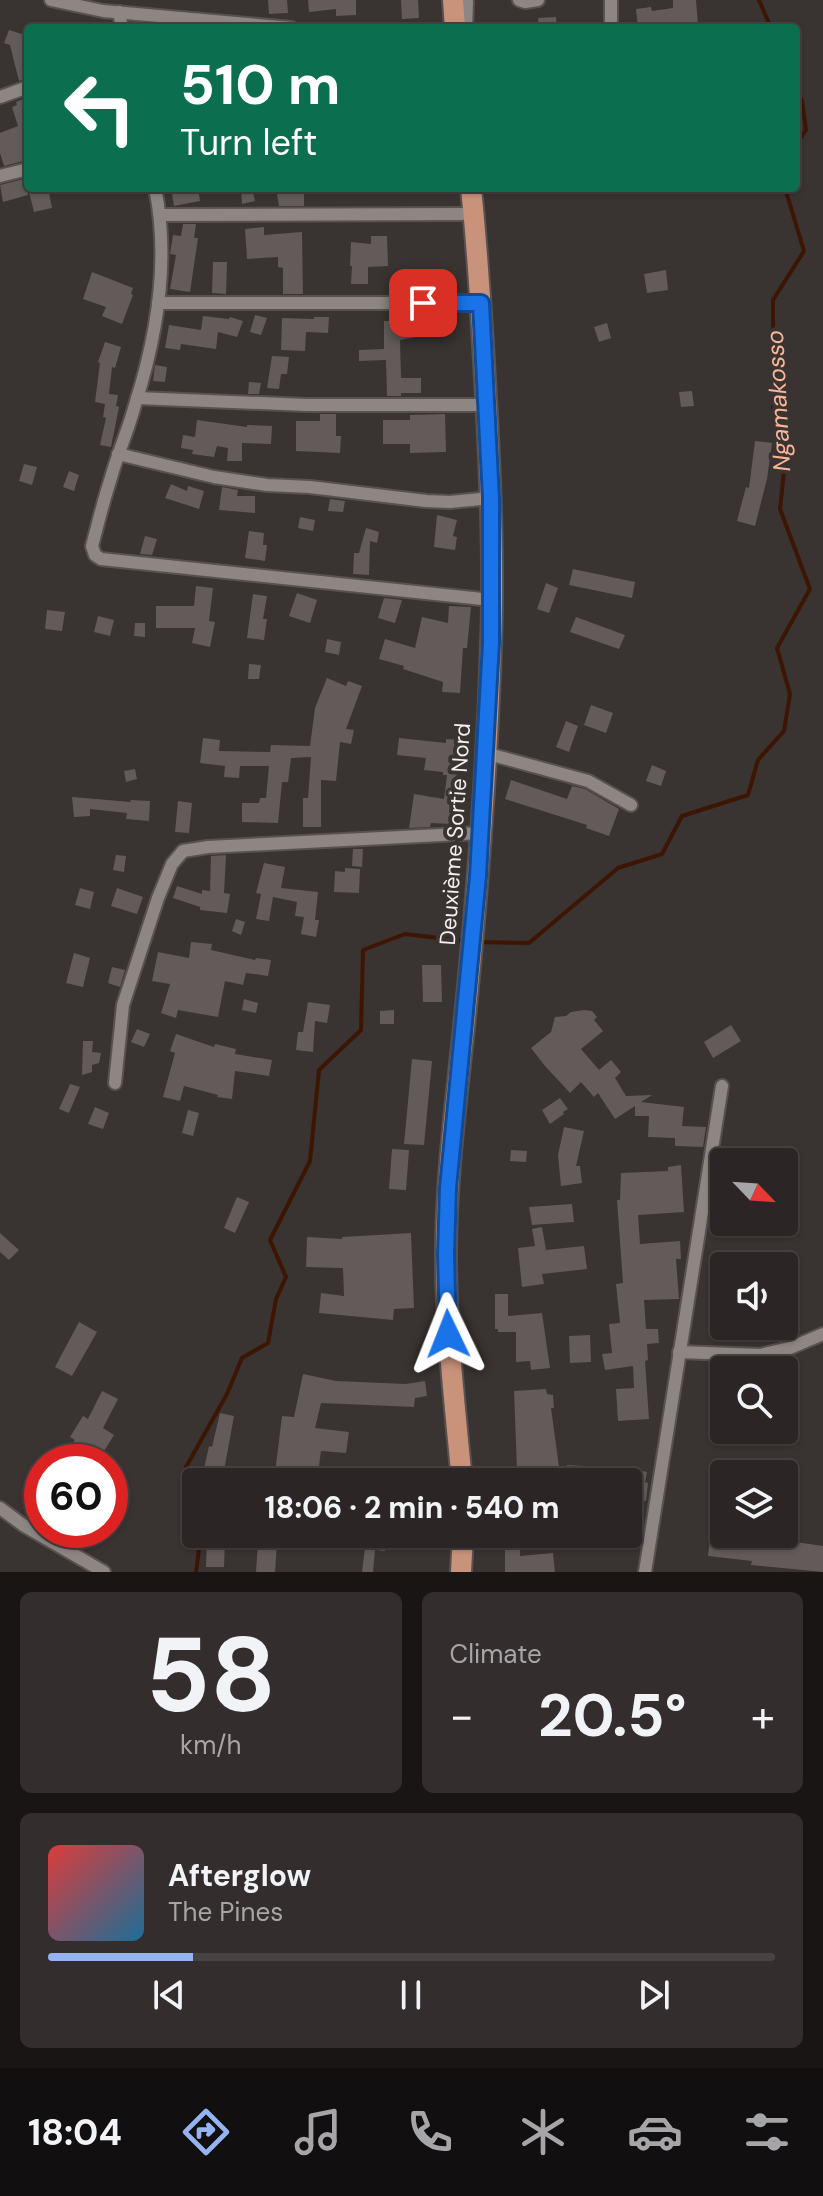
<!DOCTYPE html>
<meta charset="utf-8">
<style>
body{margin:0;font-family:"DM Sans",sans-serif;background:#332e2d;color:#f1f3f6;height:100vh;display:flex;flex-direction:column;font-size:30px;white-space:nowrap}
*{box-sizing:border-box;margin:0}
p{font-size:26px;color:#a6a5a7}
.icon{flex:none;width:44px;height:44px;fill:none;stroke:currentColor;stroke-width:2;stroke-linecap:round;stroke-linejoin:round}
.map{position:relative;height:1572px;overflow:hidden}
.side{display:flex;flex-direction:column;gap:20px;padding:20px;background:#181514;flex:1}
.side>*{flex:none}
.banner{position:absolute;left:24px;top:24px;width:776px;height:168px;border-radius:8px;box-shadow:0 2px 6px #0004,0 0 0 2px #474342;background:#0b6e4f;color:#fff;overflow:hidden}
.needle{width:52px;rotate:115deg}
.fabs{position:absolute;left:710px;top:1148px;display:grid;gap:16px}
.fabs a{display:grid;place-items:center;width:88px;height:88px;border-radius:8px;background:#2b2625;box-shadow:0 2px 6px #0004,0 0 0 2px #474342;font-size:40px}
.speed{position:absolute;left:24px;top:1444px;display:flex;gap:16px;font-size:40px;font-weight:700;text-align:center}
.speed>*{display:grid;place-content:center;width:104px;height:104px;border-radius:50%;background:#2b2625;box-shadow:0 2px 6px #0004,0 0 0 2px #474342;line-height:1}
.speed .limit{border:12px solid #d22;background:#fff;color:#111}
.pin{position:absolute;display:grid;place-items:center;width:68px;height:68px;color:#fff;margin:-34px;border-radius:16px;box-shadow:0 4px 12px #0006}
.me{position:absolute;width:88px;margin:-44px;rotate:358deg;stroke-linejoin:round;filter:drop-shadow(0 0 6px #0008)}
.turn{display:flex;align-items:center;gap:28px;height:168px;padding:0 24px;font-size:36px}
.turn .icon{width:104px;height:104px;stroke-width:2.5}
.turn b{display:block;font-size:56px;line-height:68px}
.big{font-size:60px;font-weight:700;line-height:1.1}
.side .card{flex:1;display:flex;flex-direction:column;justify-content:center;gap:12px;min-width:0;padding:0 28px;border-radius:12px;background:#332e2d}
.side .dial{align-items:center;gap:0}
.dial b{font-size:104px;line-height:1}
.song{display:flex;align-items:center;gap:24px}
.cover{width:96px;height:96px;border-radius:12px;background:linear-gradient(135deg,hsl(0 70% 55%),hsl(200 70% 35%))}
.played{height:8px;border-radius:4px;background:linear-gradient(90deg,#95b2f1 20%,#474342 20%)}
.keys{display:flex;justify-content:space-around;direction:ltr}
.heat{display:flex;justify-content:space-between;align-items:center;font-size:44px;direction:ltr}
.side .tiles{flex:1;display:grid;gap:20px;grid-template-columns:1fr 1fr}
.card:last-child{grid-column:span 2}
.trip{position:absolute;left:182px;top:1468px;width:460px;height:80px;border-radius:8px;background:#2b2625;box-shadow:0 2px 6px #0004,0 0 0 2px #474342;font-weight:700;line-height:80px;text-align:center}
.menu{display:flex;height:128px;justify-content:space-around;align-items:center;background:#110f0f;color:#a6a5a7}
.menu .icon{width:56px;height:56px}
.menu .current{color:#95b2f1}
.menu b{font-size:36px;color:#f1f3f6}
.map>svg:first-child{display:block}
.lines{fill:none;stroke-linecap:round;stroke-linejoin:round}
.stream{stroke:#3d1503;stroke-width:4}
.building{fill:#625b59}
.minor-casing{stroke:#575250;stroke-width:16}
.primary-casing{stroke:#575250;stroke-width:24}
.minor{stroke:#8d8683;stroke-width:12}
.primary{stroke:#c9927b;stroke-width:20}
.route-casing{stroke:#114b97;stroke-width:20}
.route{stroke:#1a73e8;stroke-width:14}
.labels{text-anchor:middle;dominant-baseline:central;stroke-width:8;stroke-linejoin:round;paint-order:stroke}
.street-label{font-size:22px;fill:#f3f0ee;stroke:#393331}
.water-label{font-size:24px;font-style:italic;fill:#f8b599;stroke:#393331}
</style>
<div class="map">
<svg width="823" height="1572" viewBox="0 0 823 1572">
<rect width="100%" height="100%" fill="#393331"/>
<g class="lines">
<g class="stream">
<polyline points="759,0 771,28"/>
<polyline points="796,88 802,101 806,130 796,145"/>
<polyline points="478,942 529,943 618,868 662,854 682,816 748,795 758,760 784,731 790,694 777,648 810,589 780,509 785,462 773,412 773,300 804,251 785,188"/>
<polyline points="196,1494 186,1467 227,1394 242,1358 268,1343 276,1299 286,1277 270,1240 310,1161 319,1070 361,1030 363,950 405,934 465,941"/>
<polyline points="196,1572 201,1534"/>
</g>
</g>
<g class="building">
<polygon points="268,0 287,0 288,13 269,14"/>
<polygon points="308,0 356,0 356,15 336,16 336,9 309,12"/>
<polygon points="401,0 418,0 419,18 402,19"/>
<polygon points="673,0 696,0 698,25 638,28 636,9 651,7 652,11 673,8"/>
<polygon points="556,17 557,28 539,28 538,18"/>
<polygon points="9,30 28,36 28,78 19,81 10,45 4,43"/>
<polygon points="28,97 28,151 24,151 27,160 4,166 0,153 0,133 18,126 12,107 17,105 16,102"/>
<polygon points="28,178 28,195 3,202 0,185"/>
<polygon points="28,188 48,188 52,208 34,212"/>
<polygon points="171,188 198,188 200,201 174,206"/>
<polygon points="241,188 252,188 255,201 242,204"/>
<polygon points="276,188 304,188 304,206 279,206"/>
<polygon points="183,224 196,224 194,238 198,238 190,292 170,289 176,255 170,254 173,235 181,236"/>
<polygon points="264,227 264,235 302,232 303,294 283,294 283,268 278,267 278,257 247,259 245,229"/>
<polygon points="371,236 387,236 388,266 368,267 368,284 351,284 352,266 350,266 351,242 371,244"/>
<polygon points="213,262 227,262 226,294 212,293"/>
<polygon points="666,270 668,290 647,293 644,274"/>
<polygon points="92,272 133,288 131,294 133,295 122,324 102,316 106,307 83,299"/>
<polygon points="255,315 267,318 261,335 250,332"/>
<polygon points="203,316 229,319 230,317 243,321 237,337 218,332 216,349 181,344 180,350 165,348 169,325 201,330"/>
<polygon points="314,317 329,317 328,333 306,332 305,351 281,350 282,318 314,319"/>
<polygon points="436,319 439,333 400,340 401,378 421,378 421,393 401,393 401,396 387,396 386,360 359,361 359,350 384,349 384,321 400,321 400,326"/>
<polygon points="607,323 611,338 599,342 594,327"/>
<polygon points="105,342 121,347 115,368 112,367 109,394 118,395 116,406 119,407 111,447 100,445 106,418 103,417 105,404 95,402 100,363 98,362"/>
<polygon points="272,356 289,357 287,374 281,374 279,389 267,388"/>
<polygon points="155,365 167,367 165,382 153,381"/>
<polygon points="249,382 261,383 259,394 248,394"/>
<polygon points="692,391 694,406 681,407 679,392"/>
<polygon points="320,414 336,414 336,436 341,436 340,453 296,451 296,421 320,421"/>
<polygon points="445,414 446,452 410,453 410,444 383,444 383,420 410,420 410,415"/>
<polygon points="197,420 247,427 247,425 272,426 271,444 242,443 242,461 227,461 228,448 217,446 214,457 192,454 193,450 181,448 183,435 195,437"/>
<polygon points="755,441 772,443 767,479 755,526 737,521 746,487 749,488"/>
<polygon points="24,464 37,467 32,485 19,481"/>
<polygon points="69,471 79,475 74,491 63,487"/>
<polygon points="171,484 187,491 188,486 204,491 199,509 165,498"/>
<polygon points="222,487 238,490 237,496 255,496 255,513 219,510"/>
<polygon points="330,499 345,501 343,512 328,511"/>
<polygon points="437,515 457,520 453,536 457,537 455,550 434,547"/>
<polygon points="300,517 315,520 313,531 298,528"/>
<polygon points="366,528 379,532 377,543 370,541 369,575 353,574 354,553 359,553"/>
<polygon points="249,531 264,533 263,545 267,545 265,561 245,558"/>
<polygon points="145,536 157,539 152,555 140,554"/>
<polygon points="573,569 635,582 632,598 569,585"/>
<polygon points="546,583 558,588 549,613 537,609"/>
<polygon points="196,586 213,588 209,621 215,622 210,647 192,643 195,628 156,628 156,606 194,606"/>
<polygon points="297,593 317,600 310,623 289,616"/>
<polygon points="253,594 267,596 263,619 267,619 264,640 247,638"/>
<polygon points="384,598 402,600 395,623 378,618"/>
<polygon points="449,606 471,607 467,648 463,648 460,693 442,692 443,682 403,669 404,666 379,659 385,639 415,648 422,617 448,623"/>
<polygon points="47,610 65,612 62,631 45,629"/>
<polygon points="98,616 114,620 110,636 94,632"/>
<polygon points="576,617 625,635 619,649 570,632"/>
<polygon points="135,623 145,623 145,637 134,636"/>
<polygon points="327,639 341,642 339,655 325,652"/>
<polygon points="249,664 261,665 259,679 248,679"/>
<polygon points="327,678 346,686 348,681 362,686 346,729 354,730 351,744 340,742 336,781 321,780 321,827 303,827 303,798 308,798 311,757 291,758 288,782 282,782 278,823 242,822 242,803 259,803 260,798 266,798 269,766 240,766 239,778 224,777 225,766 200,763 203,738 220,740 219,751 270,752 271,745 310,746 315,708"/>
<polygon points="591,705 613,713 606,733 584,725"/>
<polygon points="566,721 578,726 569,752 556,747"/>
<polygon points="399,738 446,743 446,739 460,740 452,824 431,823 430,827 409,828 414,794 444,799 447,775 443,775 443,772 424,770 426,758 397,755"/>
<polygon points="652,765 666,771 661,786 646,781"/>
<polygon points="135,769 137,779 126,782 124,771"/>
<polygon points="511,780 567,799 572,786 585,789 619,809 609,836 586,828 587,825 505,799"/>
<polygon points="72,797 131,802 130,800 150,801 149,821 126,819 127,813 90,809 90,816 74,817"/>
<polygon points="178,801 192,803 189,833 175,832"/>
<polygon points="353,849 363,849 362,867 352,866"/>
<polygon points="116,855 126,856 124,872 113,870"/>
<polygon points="226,855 224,893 230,894 227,913 200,910 200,907 173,898 177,886 202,894 202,890 210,891 211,856"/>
<polygon points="264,863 285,867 281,888 318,892 315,920 319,920 316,937 301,934 304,917 295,916 297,902 273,897 269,921 256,919 261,894 256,893"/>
<polygon points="345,868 360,869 359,893 334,892 335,871 345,872"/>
<polygon points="80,888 94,892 90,909 75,905"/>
<polygon points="117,888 143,897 137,914 111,906"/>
<polygon points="236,919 245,922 241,935 232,931"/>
<polygon points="191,942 212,944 211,950 255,960 256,958 271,960 268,976 246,973 243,985 225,981 218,1017 178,1010 176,1018 161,1013 170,984 152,981 158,952 189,958"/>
<polygon points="74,953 90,958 83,987 66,983"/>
<polygon points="422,965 441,965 442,1002 423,1002"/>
<polygon points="112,967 125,970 120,987 108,983"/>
<polygon points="244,999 258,1003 256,1013 242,1010"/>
<polygon points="308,1002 330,1005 327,1023 315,1021 313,1052 296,1050 298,1032 303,1032"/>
<polygon points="394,1010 394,1024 380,1024 380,1011"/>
<polygon points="584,1010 592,1011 597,1017 594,1020 603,1031 581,1049 599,1070 611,1060 621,1072 615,1078 626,1096 652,1095 641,1102 684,1107 682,1126 706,1127 703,1147 675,1146 675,1138 648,1137 649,1116 635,1116 635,1106 615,1119 598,1093 594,1097 581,1082 570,1093 545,1066 531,1048 551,1032 555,1017 566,1016 571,1012"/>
<polygon points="731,1025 741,1041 713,1058 704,1042"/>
<polygon points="137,1029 150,1034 144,1047 131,1042"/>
<polygon points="176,1034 214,1047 215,1044 236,1049 235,1054 272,1060 269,1076 235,1071 232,1099 217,1097 218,1095 184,1086 180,1101 163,1097 175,1053 170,1051"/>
<polygon points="83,1041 93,1041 92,1052 101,1053 99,1063 92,1065 92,1072 82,1075"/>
<polygon points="412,1059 432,1061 424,1145 404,1144"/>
<polygon points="70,1084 80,1087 69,1113 59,1109"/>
<polygon points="560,1098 568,1109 563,1112 564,1114 550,1124 542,1110"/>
<polygon points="95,1107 109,1113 103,1129 88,1124"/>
<polygon points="188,1110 199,1113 193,1136 182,1133"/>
<polygon points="564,1127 584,1131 576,1166 580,1166 582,1183 561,1186 558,1155"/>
<polygon points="392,1149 409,1150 406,1190 389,1189"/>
<polygon points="511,1150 527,1151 526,1162 510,1161"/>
<polygon points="681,1165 684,1212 638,1215 640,1244 680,1241 681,1259 676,1259 679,1299 644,1300 646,1329 658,1329 659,1343 647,1344 648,1360 645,1361 649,1419 618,1421 616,1389 634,1388 633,1366 605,1370 602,1354 612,1353 609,1324 620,1323 616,1284 623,1283 617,1200 620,1200 621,1173 668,1171 668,1167"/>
<polygon points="237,1197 249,1202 235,1233 224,1228"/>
<polygon points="572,1204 574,1222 532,1225 529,1207"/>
<polygon points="542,1227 546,1250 584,1246 587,1269 542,1274 544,1284 522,1287 518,1248 535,1246 532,1229"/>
<polygon points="0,1233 19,1250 9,1260 0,1252"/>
<polygon points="411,1233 414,1308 394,1309 393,1320 319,1313 321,1293 344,1296 343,1268 306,1267 307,1237 342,1239 342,1237"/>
<polygon points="495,1294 508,1294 508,1316 542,1313 550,1368 531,1370 530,1361 516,1362 516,1332 498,1332 498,1329 495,1329"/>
<polygon points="79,1322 97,1332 72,1376 55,1367"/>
<polygon points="590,1335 591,1362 570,1363 569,1336"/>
<polygon points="303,1374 336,1381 406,1384 425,1381 427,1396 415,1398 414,1407 321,1403 315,1428 349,1432 346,1453 321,1451 317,1481 298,1479 298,1475 275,1473 282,1416 294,1417"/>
<polygon points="546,1389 547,1394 553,1395 554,1408 551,1408 559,1467 517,1469 514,1391"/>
<polygon points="102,1391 118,1399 103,1428 114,1435 101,1456 90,1449 79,1462 59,1462 75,1440 70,1437 83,1416 88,1419"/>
<polygon points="220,1413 234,1416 223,1476 203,1474 209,1446 212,1447"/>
<polygon points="567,1465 584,1466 584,1482 570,1482 570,1476 566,1476"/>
<polygon points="622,1466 647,1472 645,1482 648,1483 646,1501 628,1499 628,1482 619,1482"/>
<polygon points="711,1530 724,1532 724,1534 746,1535 823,1546 823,1572 751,1565 752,1561 708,1556"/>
<polygon points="279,1534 313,1534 312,1545 279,1542"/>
<polygon points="363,1534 387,1534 385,1551 375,1550 373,1572 362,1572 365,1548 361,1548"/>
<polygon points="207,1539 225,1540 224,1567 206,1567"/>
<polygon points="258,1542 277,1543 275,1572 256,1572"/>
<polygon points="505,1547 520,1547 520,1556 553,1553 555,1572 505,1572"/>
</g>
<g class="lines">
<defs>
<g id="minor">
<polyline points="51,0 103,11 291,28"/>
<polyline points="519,0 525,2 538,0"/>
<polyline points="611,0 611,28"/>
<polyline points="119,12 122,28"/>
<polyline points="466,28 467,2"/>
<polyline points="0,97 28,87"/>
<polyline points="0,176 28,169"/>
<path d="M155,188c15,72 2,148 -20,217 -7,26 -18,50 -25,76 -7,21 -12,43 -18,65l3,9 6,4 391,41"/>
<polyline points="160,215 474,214"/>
<polyline points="158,303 481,303"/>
<polyline points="137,398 307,405 487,405"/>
<polyline points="118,454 214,477 267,485 310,487 426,501 450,502 491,498"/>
<polyline points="485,753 588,781 631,805"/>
<polyline points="115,1083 123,1005 158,898 172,864 183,851 208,847 480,833"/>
<polyline points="679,1352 760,1355 790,1348 823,1334"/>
<polyline points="0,1508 23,1525 104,1572"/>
<polyline points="645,1572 722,1086"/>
</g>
<g id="primary">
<polyline points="453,0 455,28"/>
<path d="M462,1482c-7,-76 -16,-151 -16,-227 0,-77 10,-152 18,-228 13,-127 23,-255 27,-383 3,-76 0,-153 -4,-228 -4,-76 -8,-152 -16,-228"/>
<polyline points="461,1572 463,1534"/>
</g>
</defs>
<use href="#minor" class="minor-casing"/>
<use href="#primary" class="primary-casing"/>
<use href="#minor" class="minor"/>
<use href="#primary" class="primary"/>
</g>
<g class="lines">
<defs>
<polyline id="route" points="423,303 481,303 491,498 491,643 478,876 448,1188 446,1254 448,1334"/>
</defs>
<use href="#route" class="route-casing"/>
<use href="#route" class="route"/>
</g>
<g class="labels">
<g class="street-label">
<text transform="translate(455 834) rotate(-86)">Deuxième Sortie Nord</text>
</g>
<g class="water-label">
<text transform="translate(778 401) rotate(-93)">Ngamakosso</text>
</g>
</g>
</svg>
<div class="fabs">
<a><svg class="needle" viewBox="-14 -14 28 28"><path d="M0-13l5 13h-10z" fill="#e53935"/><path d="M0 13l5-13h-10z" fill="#a6a5a7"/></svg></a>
<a><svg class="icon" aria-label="sound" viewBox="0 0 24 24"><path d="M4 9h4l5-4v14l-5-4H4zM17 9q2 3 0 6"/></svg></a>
<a><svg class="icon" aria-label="search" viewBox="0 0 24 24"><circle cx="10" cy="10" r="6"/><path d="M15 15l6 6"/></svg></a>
<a><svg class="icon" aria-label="layers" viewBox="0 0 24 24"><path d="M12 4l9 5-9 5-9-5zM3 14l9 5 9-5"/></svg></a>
</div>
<div class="speed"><div class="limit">60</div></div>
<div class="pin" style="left:423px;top:303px;background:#d93025"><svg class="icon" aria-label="arrive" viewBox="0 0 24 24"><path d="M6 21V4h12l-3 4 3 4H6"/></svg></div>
<svg class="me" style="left:448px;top:1334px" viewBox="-20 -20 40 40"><path d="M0-17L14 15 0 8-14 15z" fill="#1a73e8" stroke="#fff" stroke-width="4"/></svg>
<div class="trip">18:06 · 2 min · 540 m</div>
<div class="banner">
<div class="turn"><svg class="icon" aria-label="left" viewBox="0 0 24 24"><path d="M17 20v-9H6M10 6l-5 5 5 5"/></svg><div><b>510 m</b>Turn left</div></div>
</div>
</div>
<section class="side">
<div class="tiles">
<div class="card dial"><b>58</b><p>km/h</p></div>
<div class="card"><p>Climate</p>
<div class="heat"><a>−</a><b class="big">20.5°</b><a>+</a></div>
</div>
<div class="card">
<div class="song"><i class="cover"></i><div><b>Afterglow</b><p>The Pines</p></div></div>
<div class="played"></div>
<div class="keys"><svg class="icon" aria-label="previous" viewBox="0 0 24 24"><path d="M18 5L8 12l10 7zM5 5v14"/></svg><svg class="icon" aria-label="pause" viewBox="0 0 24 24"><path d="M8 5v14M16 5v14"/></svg><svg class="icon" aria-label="next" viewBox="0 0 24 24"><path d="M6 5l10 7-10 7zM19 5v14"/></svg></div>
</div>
</div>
</section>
<nav class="menu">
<b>18:04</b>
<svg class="icon current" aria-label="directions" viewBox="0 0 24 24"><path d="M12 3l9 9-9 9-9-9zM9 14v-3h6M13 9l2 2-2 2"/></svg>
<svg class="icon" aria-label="music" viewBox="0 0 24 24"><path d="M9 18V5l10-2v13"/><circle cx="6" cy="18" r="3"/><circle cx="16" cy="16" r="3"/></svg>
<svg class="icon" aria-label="phone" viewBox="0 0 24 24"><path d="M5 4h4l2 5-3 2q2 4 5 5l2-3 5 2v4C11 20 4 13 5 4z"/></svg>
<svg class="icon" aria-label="climate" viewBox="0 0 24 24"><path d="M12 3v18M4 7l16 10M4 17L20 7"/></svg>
<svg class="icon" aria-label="car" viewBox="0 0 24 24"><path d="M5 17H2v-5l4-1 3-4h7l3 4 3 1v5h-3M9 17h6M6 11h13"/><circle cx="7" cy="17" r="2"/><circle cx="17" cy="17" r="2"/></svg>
<svg class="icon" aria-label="filters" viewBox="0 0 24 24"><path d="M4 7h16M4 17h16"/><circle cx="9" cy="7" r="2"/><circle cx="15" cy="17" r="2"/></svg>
</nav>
